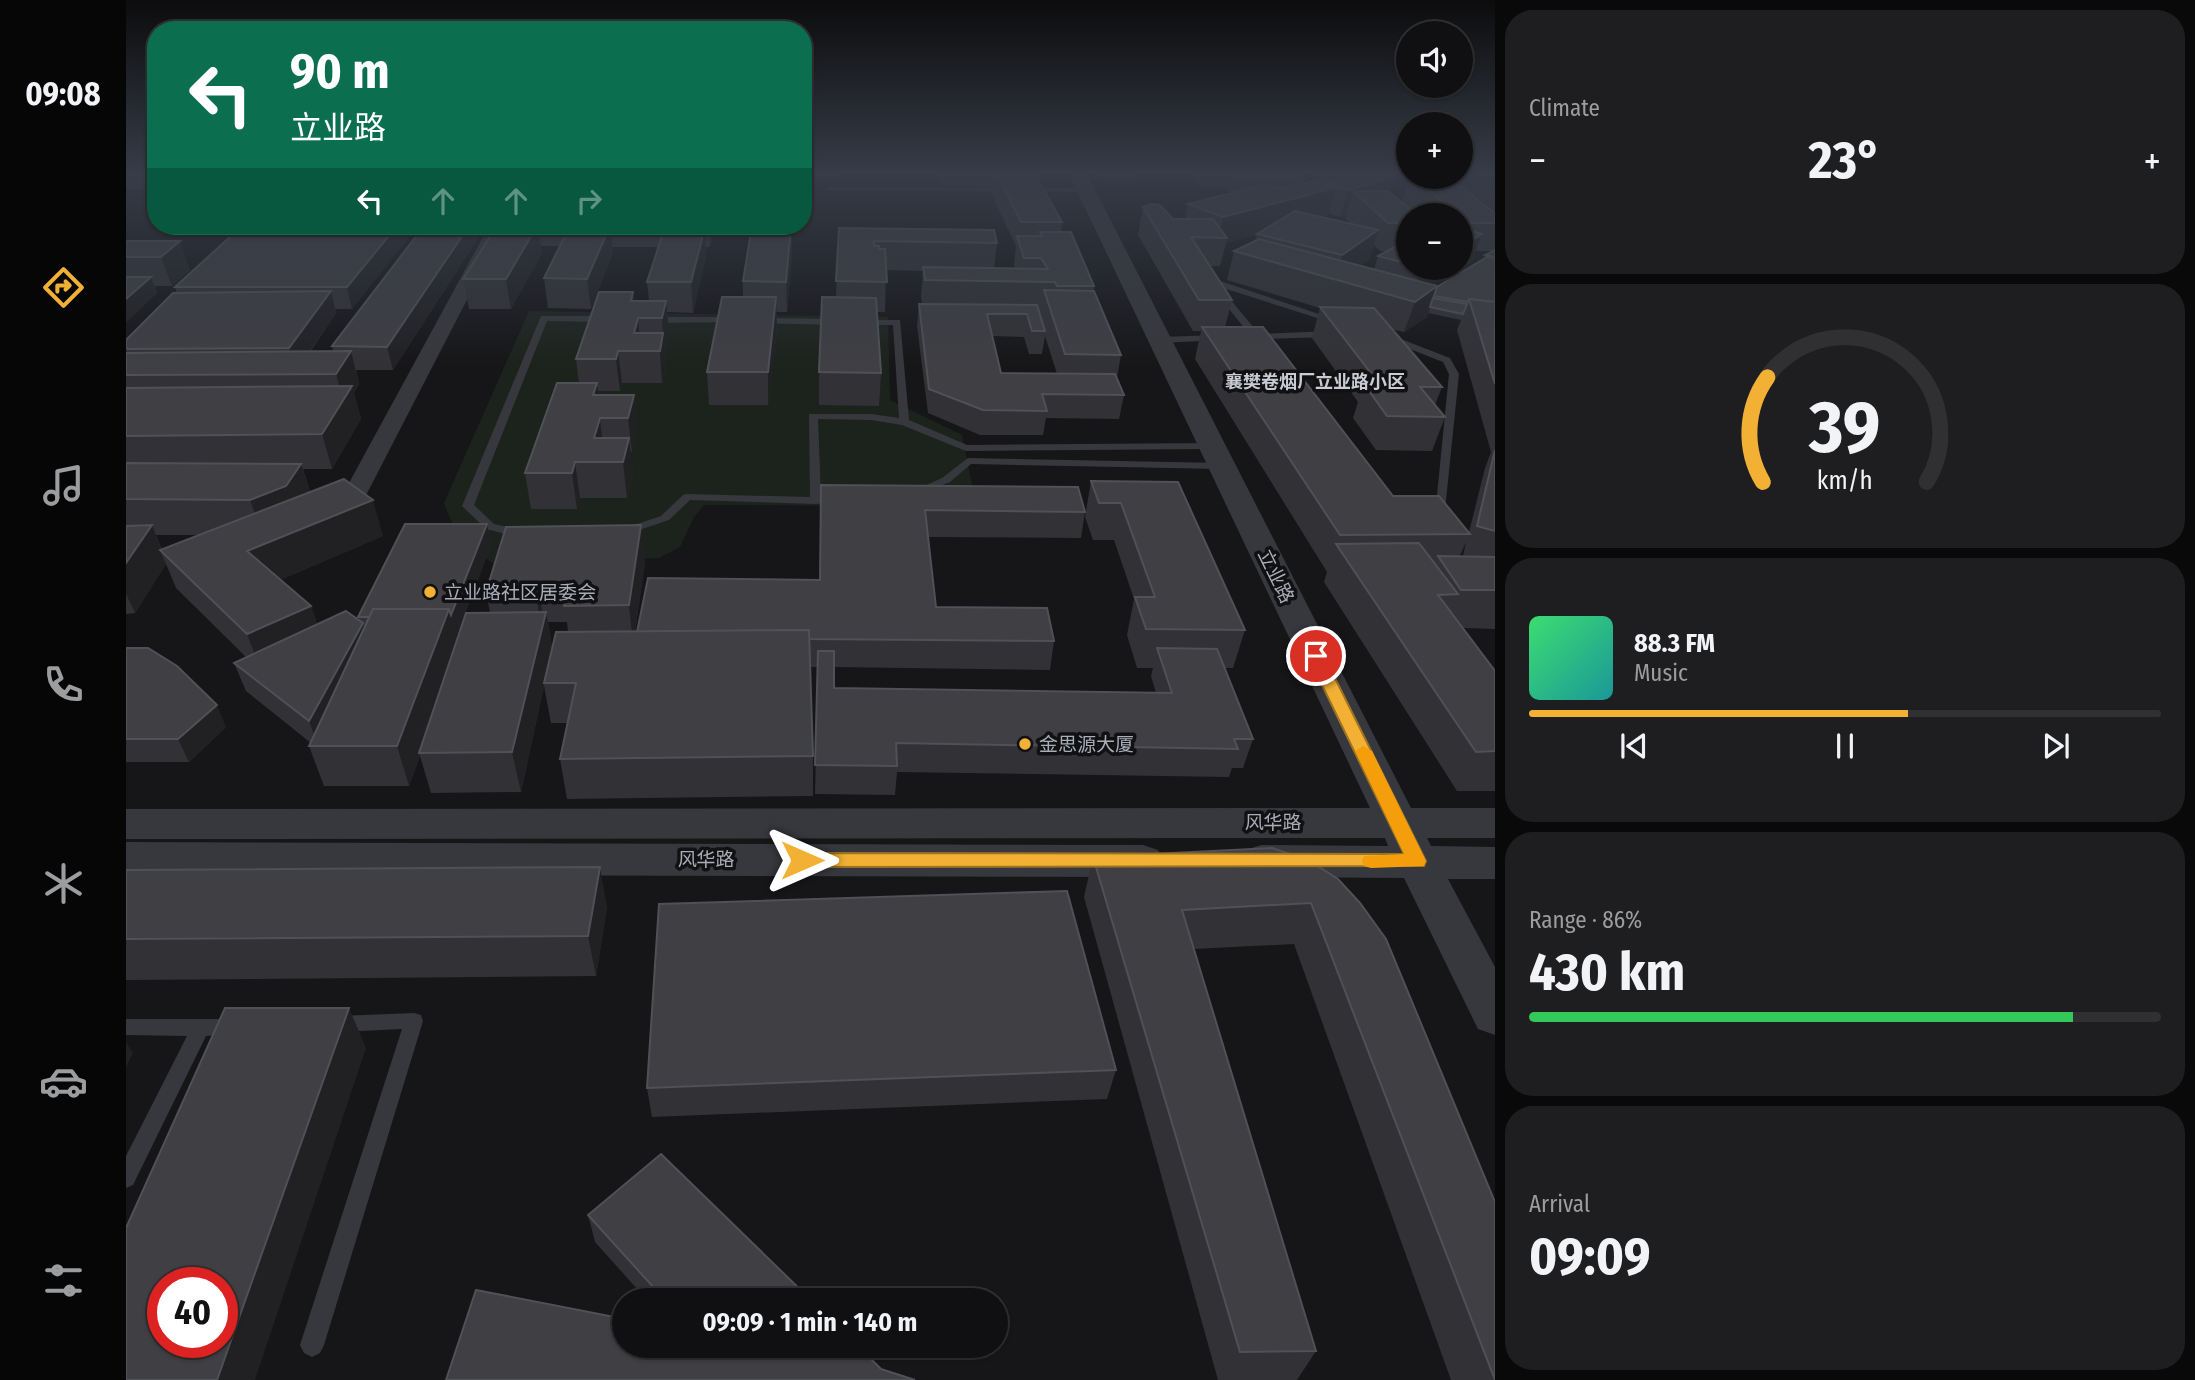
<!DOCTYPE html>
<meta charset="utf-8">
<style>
body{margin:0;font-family:"Fira Sans Condensed","Noto Sans SC",sans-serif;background:#1e1e20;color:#f1f3f6;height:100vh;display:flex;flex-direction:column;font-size:26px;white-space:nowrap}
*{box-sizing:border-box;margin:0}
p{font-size:23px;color:#9c9d9f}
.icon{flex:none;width:38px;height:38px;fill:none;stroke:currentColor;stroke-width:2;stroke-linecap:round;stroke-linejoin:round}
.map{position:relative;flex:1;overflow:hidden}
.drawer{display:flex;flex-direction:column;gap:10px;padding:10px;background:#09090a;width:700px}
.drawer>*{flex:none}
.hud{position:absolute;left:21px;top:21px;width:665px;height:214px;border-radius:28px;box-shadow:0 2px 5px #0004,0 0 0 2px #303032;background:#0b6e4f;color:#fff;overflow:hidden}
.controls{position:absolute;left:1270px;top:21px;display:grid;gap:14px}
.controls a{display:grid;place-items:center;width:77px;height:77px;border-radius:50%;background:#101012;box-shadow:0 2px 5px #0004,0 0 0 2px #303032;font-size:35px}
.speed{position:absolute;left:21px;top:1267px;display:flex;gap:14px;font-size:35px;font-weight:700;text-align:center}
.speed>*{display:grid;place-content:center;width:91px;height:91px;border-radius:50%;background:#101012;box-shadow:0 2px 5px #0004,0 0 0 2px #303032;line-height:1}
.speed .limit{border:10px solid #d22;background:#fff;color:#111}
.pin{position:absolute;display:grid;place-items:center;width:60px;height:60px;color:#fff;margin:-30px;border:4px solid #fff;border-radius:50%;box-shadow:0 2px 7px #0007}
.me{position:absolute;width:77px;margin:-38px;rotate:90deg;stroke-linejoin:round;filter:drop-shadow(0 0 5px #0008)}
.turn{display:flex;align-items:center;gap:24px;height:147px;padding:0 28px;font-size:32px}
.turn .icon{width:91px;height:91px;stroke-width:2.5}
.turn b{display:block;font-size:49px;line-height:60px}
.lanes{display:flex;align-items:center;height:66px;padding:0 28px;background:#0003;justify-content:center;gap:35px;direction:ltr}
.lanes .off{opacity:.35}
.big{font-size:52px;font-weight:700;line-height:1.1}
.drawer .card{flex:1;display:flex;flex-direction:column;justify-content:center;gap:10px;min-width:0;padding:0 24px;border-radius:28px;background:#1e1e20}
.drawer .dial{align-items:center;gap:0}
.dial svg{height:182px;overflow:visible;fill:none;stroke:#303032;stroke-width:7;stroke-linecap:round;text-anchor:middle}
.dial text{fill:#f1f3f6;stroke:none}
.song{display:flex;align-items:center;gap:21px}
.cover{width:84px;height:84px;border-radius:10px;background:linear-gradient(135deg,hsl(140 70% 55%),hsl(180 70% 35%))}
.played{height:7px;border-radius:4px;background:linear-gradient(90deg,#f2b134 60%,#303032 60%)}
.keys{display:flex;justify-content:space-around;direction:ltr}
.heat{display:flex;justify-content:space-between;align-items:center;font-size:38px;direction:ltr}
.charge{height:10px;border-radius:5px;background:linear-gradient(90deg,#34c759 86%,#303032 0)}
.trip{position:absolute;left:486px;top:1288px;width:396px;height:70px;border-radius:35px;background:#101012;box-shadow:0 2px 5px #0004,0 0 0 2px #303032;font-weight:700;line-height:70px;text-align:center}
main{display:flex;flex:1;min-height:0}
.tab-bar{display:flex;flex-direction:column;width:126px;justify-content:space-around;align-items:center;background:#060607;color:#9c9d9f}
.tab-bar .icon{width:49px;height:49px}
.tab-bar .active{color:#f2b134}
.tab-bar b{font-size:32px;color:#f1f3f6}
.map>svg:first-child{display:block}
.green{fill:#1c231d}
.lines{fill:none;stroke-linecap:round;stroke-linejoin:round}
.service{fill:#37383d;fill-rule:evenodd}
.minor{fill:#37383d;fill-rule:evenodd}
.tertiary{fill:#37383d;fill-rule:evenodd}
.wall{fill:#323236;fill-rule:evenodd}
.shaded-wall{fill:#212124}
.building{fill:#3f3f44;stroke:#4f5156;stroke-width:2;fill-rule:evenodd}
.route{fill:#f2b134;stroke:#9d7322;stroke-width:2}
.slow{fill:#f59e0b}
.poi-dot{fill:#f2b134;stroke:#111113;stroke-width:2.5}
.labels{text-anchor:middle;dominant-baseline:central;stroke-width:7;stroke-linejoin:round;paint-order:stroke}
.far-neighbourhood-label{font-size:18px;font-weight:bold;fill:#c9ccd4;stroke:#111113}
.street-label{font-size:19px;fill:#a8adb8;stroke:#111113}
.poi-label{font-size:19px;fill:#a8adb8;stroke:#111113;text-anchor:start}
</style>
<main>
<nav class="tab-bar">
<b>09:08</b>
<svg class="icon active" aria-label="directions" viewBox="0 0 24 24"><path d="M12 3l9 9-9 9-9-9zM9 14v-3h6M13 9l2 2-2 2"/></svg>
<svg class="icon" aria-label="music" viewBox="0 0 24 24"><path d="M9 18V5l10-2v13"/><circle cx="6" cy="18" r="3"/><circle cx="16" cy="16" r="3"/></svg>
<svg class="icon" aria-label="phone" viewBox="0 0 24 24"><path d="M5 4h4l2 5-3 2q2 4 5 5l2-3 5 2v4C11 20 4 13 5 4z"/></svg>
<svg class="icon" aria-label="climate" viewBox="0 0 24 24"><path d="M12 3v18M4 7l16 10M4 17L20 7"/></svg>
<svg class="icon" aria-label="car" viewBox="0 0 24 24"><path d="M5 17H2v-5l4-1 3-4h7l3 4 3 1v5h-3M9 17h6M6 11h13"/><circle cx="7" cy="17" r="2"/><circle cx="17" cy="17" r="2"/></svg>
<svg class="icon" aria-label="filters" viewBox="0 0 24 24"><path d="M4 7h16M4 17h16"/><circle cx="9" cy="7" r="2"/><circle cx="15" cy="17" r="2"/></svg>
</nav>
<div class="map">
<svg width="1369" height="1380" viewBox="0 0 1369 1380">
<rect width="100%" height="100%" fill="#161618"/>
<g class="green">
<polygon points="708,174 800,174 803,187 709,187"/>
<polygon points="403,311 762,317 764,400 836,435 848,494 827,506 578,505 568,517 554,547 533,558 367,563 333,540 318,503"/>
</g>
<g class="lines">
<g class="service">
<polygon points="701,187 960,188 963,190 960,192 699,190"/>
<polygon points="1082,279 1088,279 1214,321 1207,323 1094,287 1133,334 1204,331 1208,334 1204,337 1137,339 1136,342 1124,339 1124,335 1082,283"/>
<polygon points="415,316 482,316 486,319 482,322 421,321 348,505 368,524 400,531 402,534 396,538 360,529 336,506"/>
<polygon points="608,317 611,318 611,322 523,323 519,320 523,317"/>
<polygon points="632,318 713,319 717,322 713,325 629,323 628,321"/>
<polygon points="730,320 774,320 783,420 841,445 1087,443 1092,446 1087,449 840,451 776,425 745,420 692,419 695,497 703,498 703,502 690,504 564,500 543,520 501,534 493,534 493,530 535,516 557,495 561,494 684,497 683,414 745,414 773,418 767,325 733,325 729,322"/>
<polygon points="1256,334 1262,334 1324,358 1333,374 1319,510 1306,511 1300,508 1310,505 1323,374 1317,362 1256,338"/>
<polygon points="1092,335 1097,338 1095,340 1034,343 1029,340 1034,337"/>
<polygon points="842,458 1096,463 1101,466 1096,469 845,464 824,482 793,494 787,491 816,478"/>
<polygon points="288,1013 295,1015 297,1021 198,1345 194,1353 186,1357 178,1353 174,1345 276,1029 212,1032 205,1030 203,1024 205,1018 212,1016"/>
<polygon points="0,1019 107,1019 114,1021 116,1027 114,1033 80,1036 7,1185 0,1188 0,1156 61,1036 0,1035"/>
</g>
<polygon class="minor" points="363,226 379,226 235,505 232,510 223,512 214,510 211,505"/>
<g class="tertiary">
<polygon points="943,174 961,174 1285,808 1369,808 1369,838 1301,838 1305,846 1369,847 1369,879 1322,879 1369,967 1369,1035 1352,1029 1278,878 1135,877 1120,872 1113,861 1120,850 1135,845 1262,846 1259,838 0,839 0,809 1244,808"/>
<polygon points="0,842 1017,845 1032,850 1039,861 1032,872 1017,877 0,874"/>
</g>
</g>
<g class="wall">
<polygon points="0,174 30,174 30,189 1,189 0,185"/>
<polygon points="677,174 685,174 684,179 677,179"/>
<rect x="690" y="174" width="21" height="3"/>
<path d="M812,174h97l27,48 -1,10 33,54v5l27,64 -4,23 7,17 -5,24 -73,-1 -3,17h-63l-52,-22 -11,-87 2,-22h3l-1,-7 2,-26 -37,-1 -1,42h-8l4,61 -2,33 -60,-1v-33l17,-75 3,-69 158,15 -3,25h21l-1,-3 2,-19 -25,-53 1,-6 -52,-1zM866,336l32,1 5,17h13l3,-18 12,38 -56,-1z"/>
<polygon points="972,174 1009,174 1007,183 978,183"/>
<path d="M1065,174h108l5,4 -2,5 13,-2 -8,-7h84l-1,18 19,23v53h52v-53h-43l-16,-13 8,-24 -7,-4h6v3h39l47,36v416l-32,-1 32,43v120h-38l-133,-209 3,-10 -132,-213 6,-28h-8l-55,-96 5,-28 30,12h12l3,-15 46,-11h-3l-5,-6h-24zM1202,213l12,4 6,-2 -1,3 8,7 -33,-8 8,-2zM1131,234l-2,6 -21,11 -7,29 93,28 -8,30 46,64 -5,16 23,32 56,1 13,-34 -10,-12 7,-18 -51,-58 13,3 23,-15 1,-4 33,7 -4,10 34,122 -6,16 -16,64 -76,-36 -168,-169 7,-27 -22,-34h10l6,-23zM1248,245l6,6h8l-10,5 -4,14 -14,-4 10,-7zM1350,251h17l-8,4 -1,4 -47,27 -4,-1 39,-23zM1340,542l-3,14h-3z"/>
<polygon points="1335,174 1369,174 1369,211 1335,186 1337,180 1327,177 1335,177"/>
<path d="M298,226h62l-93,144h-37l3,14 -5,9 7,26 -29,50h-29l7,23 73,44 -103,44 31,26 6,18 43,-3 -2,-4 129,-93 4,21 -35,92 1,2 33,-27 -4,-20 159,-30 -10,70 185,-52 1,-95 264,27 -4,26 -153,-1 8,70 118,34 -4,29 -216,-3v21l322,5 -5,-17 2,-8h-16l-10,-33 7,-36 -20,-59h-21l-8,-23 6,-36 87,1 67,148 -12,38h-9l29,71 -10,29h-11l-3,9 -332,-5 -2,23 -80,-1 3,-127h-8l3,89v40l-246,3 -7,-40 7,-36h-16l-7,-37 -23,106 -90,1 -11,-37 -11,30h-85l-15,-40 2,-3 -65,-52 -12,-28 12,-6 -70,-69 -10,-24 -31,49 -9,1v-274l51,-47 -2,-6 232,-48 -55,70h-17l1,4 -26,39 23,-1 -1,-5zM30,535h43l-37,15zM422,622h19l1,10 -16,16z"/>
<polygon points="371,226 589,226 584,247 580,247 580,255 567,313 541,312 543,332 539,349 540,365 536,383 496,383 494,391 472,391 472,395 508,395 511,429 506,452 504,452 507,473 501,498 454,498 451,509 405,509 399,473 453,383 450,359 507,292 508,301 523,301 521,282 532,247 487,247 487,252 465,309 422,308 418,278 434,246 415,246 416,253 385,309 343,309 337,279"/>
<polygon points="665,227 666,255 661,312 650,312 651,328 642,405 583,405 581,372 617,297 617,281"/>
<polygon points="0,241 64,270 46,286 29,286 31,293 0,322"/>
<polygon points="0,648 100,727 63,762 0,762"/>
<polygon points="967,857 1182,860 1369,1380 1325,1380 1168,944 1068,949 1190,1351 1171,1380 1092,1380 958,897"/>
<polygon points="0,870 481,907 470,976 0,980"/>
<polygon points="990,1070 981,1099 526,1117 521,1088"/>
<polygon points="462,1215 685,1300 521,1300 469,1242"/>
</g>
<g class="shaded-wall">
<polygon points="1269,177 1261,203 1227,191 1220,215 1214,217 1222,190"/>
<polygon points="1209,188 1202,215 1100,243 1101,238 1092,238 1097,217"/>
<polygon points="271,226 278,226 281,239 226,309 221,287"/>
<polygon points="343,226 360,226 267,370 261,347"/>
<polygon points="411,226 412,226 416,253 385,309 380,279"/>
<polygon points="484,226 485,226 487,252 465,309 461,279"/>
<polygon points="584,226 589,226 584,247 583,231"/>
<polygon points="579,227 580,255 567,313 565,282"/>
<polygon points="665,227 666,255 661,312 660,282"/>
<polygon points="1252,230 1244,259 1213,280 1209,279 1216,255"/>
<polygon points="1356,234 1346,262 1287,298 1297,268 1335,268 1335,246"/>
<polygon points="54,241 64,270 46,286 35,257"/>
<polygon points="25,277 31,293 0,322 0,299"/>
<polygon points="1311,286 1301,317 1278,332 1289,302"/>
<polygon points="205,291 210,313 170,371 163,348"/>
<polygon points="507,292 510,323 512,318 515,350 508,333 505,301"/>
<polygon points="650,297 651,328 642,405 642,372"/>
<polygon points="540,301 543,332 539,349 540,365 536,383 534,351 537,334 536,318"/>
<polygon points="225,351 233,384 228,393 235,419 206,469 196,434 217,399 210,374"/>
<polygon points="492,351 496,383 494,391 490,359"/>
<polygon points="471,383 475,417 474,420 478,452 468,438 467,395"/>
<polygon points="508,395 511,429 506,452 502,418"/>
<polygon points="503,438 507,473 501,498 497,462"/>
<polygon points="449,462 454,498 451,509 446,473"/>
<polygon points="175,464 186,500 137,536 124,500"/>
<polygon points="247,500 257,536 135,588 121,551"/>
<polygon points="361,524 365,545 330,637 333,647 293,753 294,756 283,786 271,746 323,609"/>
<polygon points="26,525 37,554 34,550 40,564 9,613 0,594 0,563"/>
<polygon points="515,525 519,562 507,643 503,605"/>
<polygon points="411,584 418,620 420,612 427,650 418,683 418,686 395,792 386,752 416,628 409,592"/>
<polygon points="185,606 198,645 136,673 121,634"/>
<polygon points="237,623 245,651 192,746 183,721"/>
<polygon points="91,705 100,727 63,762 52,739"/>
<polygon points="474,867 481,907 470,976 462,936"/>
<polygon points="223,1008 240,1048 129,1380 91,1380"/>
<polygon points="0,1042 7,1053 0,1068"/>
</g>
<g class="building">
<polygon points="871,174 909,174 936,222 895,222"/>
<polygon points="1104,174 1173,174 1178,178 1108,178"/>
<polygon points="1215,174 1265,174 1269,177 1222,190 1200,183 1219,178"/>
<polygon points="1286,177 1322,177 1369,213 1369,223 1343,223 1335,217 1335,215 1333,215"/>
<polygon points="1187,181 1209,188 1097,217 1062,204 1142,184 1155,189"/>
<polygon points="1227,191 1262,191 1291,215 1283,215 1283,223 1262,223"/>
<polygon points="1026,204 1034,205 1047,219 1087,219 1101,238 1065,237 1106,300 1073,300 1017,207"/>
<polygon points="1169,211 1252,230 1216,255 1131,234"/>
<polygon points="116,226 271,226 221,287 49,287"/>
<polygon points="298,226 343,226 261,347 206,346"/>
<polygon points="371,226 411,226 380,279 337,279"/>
<polygon points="412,226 444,226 442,231 412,230"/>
<polygon points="444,226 484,226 461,279 418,278"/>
<polygon points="485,226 584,226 583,231 579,231 579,227 539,227 538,231 485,231"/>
<polygon points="626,226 665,227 660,282 617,281"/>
<polygon points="539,227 579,227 565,282 521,282"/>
<polygon points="713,228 868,230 871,243 748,241 748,246 753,246 753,249 759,249 761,282 710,281"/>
<polygon points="1335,228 1356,234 1335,246"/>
<polygon points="914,232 945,232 968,286 931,286 929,282 799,280 797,267 922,269 915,258 898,258 891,236 916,236"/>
<polygon points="1133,239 1311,286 1289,302 1108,251"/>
<polygon points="1283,239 1283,264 1252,256"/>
<polygon points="0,241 54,241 35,257 0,257"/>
<polygon points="1369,250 1369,257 1359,255"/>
<polygon points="1361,257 1369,259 1369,302 1343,299 1342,302 1308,296 1311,287"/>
<polygon points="0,277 25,277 0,299"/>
<polygon points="918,290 968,291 995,355 939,354"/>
<polygon points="205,291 163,348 2,349 0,348 0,340 47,293"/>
<polygon points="473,292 507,292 505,301 540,301 536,318 512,318 508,333 537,333 534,351 492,351 490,359 450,359"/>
<polygon points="596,297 650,297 642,372 581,372"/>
<polygon points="696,297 750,298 755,373 693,372"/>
<polygon points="1307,298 1341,304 1337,314 1304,307"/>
<polygon points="1343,299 1369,302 1369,384"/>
<polygon points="793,304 911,305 919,331 906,331 901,314 861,314 875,373 989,374 998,395 916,394 921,411 857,410 803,389"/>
<polygon points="1194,307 1248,308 1316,387 1294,387 1319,417 1261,416 1238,384 1254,385"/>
<polygon points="1076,327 1137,327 1267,496 1313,496 1344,534 1214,535"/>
<polygon points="225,351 210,374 0,375 0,353"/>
<polygon points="431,383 471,383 467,395 508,395 502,418 474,418 468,438 503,438 497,462 449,462 446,473 399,473"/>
<polygon points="226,386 196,434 0,436 0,388"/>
<polygon points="1369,450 1369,531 1351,526"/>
<polygon points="0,463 175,464 160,486 124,500 0,499"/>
<polygon points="218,479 247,500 121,551 185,606 121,634 34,550"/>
<polygon points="965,481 1052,482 1119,630 1020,629 1009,597 1029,597 995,503 973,503"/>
<polygon points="695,485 952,487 959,512 799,510 810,607 921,608 928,641 683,639 683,630 511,632 522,578 694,580"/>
<polygon points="279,524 361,524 325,615 323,609 247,609 244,617 232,617"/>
<polygon points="26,525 0,563 0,526"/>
<polygon points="515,525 503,605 438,606 443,584 411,584 409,592 360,592 380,527"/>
<polygon points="1293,543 1332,594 1312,595 1369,671 1369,751 1350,752 1210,544"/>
<polygon points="1312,556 1369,557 1369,590 1335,590"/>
<polygon points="247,609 323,609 271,746 183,746"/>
<polygon points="220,611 237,623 183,721 108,663"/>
<polygon points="420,612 386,752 293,753 340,613"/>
<polygon points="683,630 687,756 434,759 450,683 418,683 430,632"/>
<polygon points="0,648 22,648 51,666 91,705 52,739 0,739"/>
<polygon points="1031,648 1091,649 1127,739 1108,739 1112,749 770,743 771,766 689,765 692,651 708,651 708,688 1046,693"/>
<polygon points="1146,848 1182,860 1212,879 1234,903 1260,939 1369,1202 1369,1380 1185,903 1056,910 1190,1351 1114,1352 967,857"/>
<polygon points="474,867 462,936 0,939 0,870"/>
<polygon points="941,891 990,1070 521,1088 533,904"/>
<path d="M99,1008h124l-132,372h-91v-152zM37,1283h59v59h-59z"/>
<polygon points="535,1154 685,1300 539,1300 462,1215"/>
<polygon points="350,1290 499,1319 499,1346 732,1346 755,1369 789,1380 320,1380"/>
</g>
<linearGradient id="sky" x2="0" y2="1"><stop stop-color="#0c0c0d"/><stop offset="0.47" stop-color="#363c48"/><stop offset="1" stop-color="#363c48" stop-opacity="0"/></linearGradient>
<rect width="1369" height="367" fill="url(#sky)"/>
<polygon class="route" points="1190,651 1198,656 1300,861 1298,866 676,867 670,865 667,860 670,855 676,853 1278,854 1182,656"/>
<polygon class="slow" points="1237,746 1246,751 1300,861 1298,866 1245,868 1238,866 1236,861 1238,856 1278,854 1229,751"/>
<g class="poi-dot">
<circle cx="304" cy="592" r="7"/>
<circle cx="899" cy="744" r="7"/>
</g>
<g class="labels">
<g class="far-neighbourhood-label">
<text x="1189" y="382">襄樊卷烟厂立业路小区</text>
</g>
<g class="street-label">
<text transform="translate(1150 576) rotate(64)">立业路</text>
<text x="1147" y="822">风华路</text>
<text x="580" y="859">风华路</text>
</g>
<g class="poi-label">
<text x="318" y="592">立业路社区居委会</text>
<text x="913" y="744">金思源大厦</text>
</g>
</g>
</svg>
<div class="controls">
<a><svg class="icon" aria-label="sound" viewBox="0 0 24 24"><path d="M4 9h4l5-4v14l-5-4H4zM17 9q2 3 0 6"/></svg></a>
<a>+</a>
<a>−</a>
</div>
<div class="speed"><div class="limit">40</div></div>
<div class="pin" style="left:1190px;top:656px;background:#d93025"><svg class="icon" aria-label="arrive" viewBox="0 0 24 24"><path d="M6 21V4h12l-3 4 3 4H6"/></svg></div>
<svg class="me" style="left:676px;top:860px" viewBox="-20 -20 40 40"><path d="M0-17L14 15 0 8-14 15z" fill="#f2b134" stroke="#fff" stroke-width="4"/></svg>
<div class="trip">09:09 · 1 min · 140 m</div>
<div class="hud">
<div class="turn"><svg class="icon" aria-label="left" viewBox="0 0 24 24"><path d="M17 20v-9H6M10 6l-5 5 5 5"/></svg><div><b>90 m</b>立业路</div></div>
<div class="lanes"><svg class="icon" aria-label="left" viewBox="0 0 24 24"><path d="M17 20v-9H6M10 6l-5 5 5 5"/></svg><svg class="icon off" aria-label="ahead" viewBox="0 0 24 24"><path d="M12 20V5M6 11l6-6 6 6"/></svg><svg class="icon off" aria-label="ahead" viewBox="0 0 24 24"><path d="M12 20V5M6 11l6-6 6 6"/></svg><svg class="icon off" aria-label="right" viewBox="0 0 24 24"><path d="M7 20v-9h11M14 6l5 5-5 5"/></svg></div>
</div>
</div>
<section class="drawer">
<div class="card"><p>Climate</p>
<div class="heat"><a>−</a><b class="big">23°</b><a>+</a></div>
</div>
<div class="card dial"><svg viewBox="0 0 100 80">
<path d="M14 69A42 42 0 1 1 86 69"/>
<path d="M14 69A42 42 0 0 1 16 23" stroke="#f2b134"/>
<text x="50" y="56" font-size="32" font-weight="700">39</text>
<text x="50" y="72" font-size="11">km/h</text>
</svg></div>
<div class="card">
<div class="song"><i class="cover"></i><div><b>88.3 FM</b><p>Music</p></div></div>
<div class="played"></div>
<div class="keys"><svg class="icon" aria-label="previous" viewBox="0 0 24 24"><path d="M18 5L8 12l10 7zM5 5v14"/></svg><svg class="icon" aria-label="pause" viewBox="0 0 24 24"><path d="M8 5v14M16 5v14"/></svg><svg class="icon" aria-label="next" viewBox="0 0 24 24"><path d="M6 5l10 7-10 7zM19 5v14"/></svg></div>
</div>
<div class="card"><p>Range · 86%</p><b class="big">430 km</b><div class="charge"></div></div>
<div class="card"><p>Arrival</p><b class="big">09:09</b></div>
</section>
</main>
